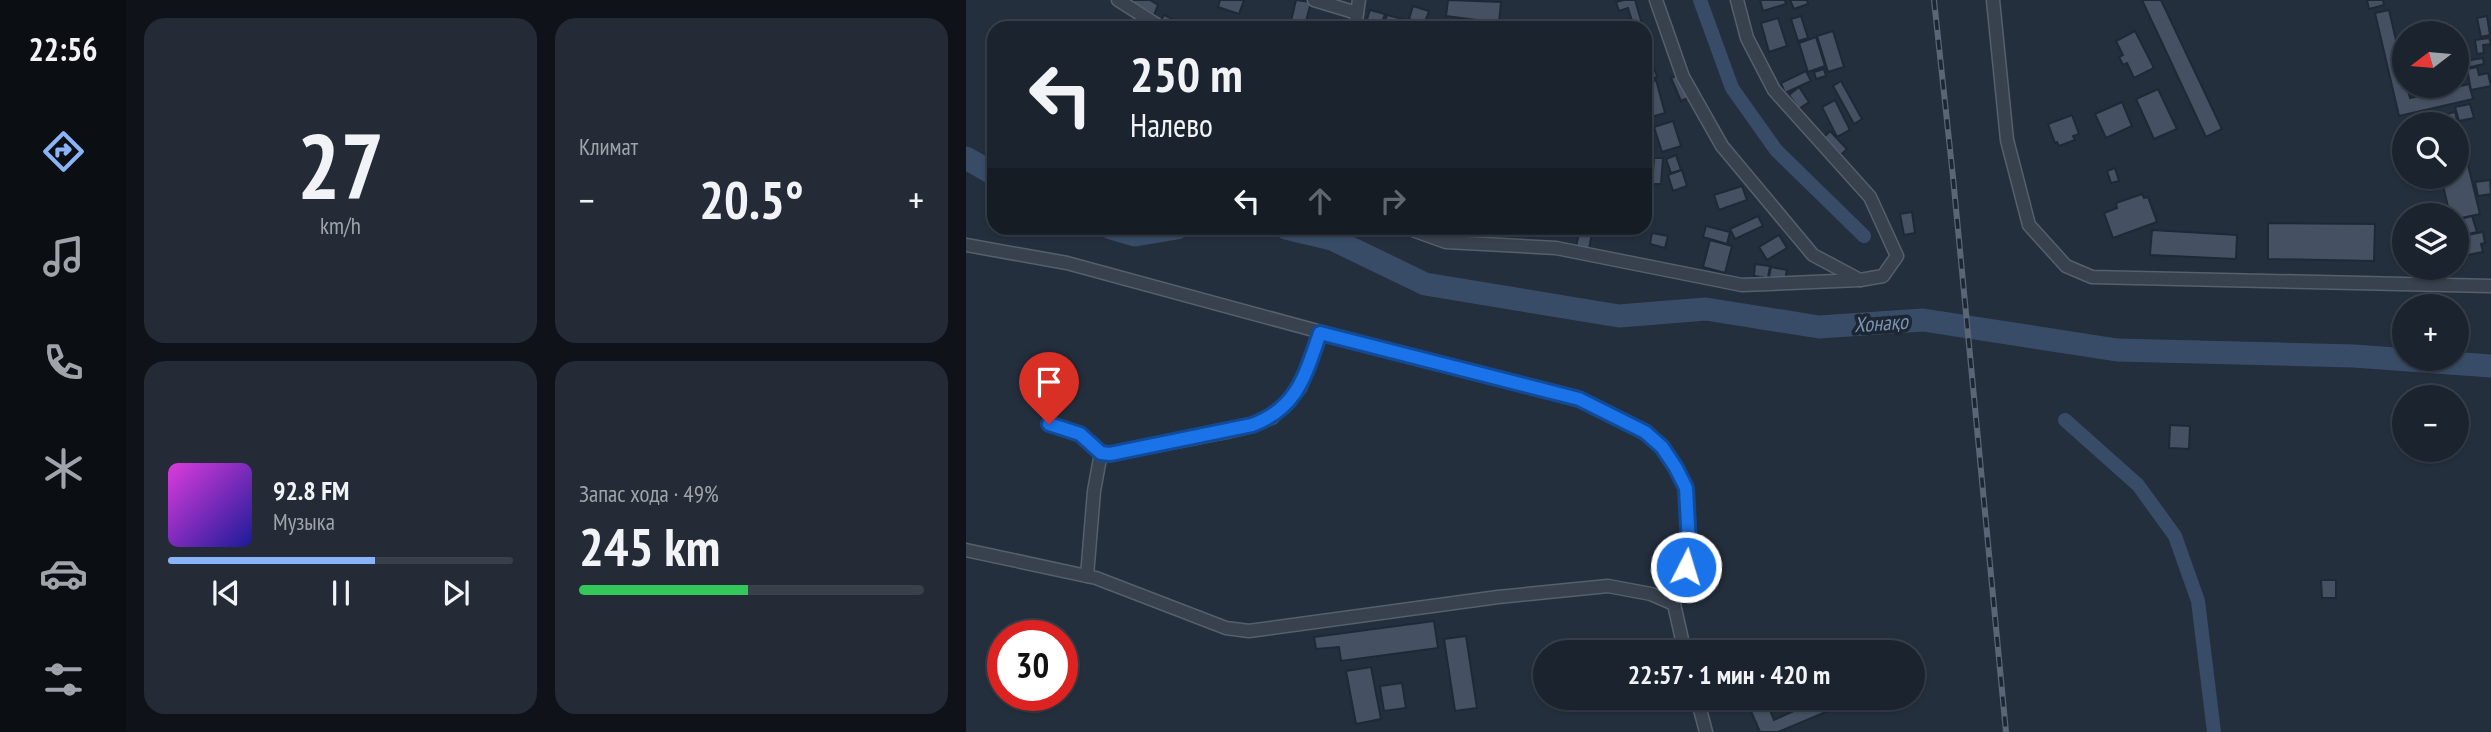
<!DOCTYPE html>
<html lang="ru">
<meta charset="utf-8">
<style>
body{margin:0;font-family:"PT Sans Narrow",sans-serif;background:#242b36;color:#f1f3f6;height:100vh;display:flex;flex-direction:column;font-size:26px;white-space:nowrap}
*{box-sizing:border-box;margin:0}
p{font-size:23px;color:#a0a4aa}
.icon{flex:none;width:38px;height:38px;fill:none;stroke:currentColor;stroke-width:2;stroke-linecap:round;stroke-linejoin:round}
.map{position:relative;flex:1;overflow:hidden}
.sheet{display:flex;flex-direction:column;gap:18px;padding:18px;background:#0f1319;width:840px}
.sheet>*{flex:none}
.banner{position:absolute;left:21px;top:21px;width:665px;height:214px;border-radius:21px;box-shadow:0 2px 5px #0004,0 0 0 2px #39404a;background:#1b232e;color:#f1f3f6;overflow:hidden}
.needle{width:46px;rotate:254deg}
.fabs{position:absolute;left:1426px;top:21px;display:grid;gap:14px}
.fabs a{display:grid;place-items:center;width:77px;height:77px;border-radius:50%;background:#1b232e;box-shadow:0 2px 5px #0004,0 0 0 2px #39404a;font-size:35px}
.speed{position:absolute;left:21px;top:620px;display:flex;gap:14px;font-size:35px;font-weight:700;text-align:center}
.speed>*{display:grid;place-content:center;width:91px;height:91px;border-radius:50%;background:#1b232e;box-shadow:0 2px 5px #0004,0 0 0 2px #39404a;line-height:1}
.speed .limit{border:10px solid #d22;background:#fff;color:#111}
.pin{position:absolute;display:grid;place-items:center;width:60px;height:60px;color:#fff;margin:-72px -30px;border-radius:50% 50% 50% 0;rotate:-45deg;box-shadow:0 0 7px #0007}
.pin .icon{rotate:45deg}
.me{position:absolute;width:77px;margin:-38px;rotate:5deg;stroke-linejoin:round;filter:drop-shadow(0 0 5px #0008)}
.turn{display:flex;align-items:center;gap:24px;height:147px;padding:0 28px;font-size:32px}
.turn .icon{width:91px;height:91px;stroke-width:2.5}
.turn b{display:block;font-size:49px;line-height:60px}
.lanes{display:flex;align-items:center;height:66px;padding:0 28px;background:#0003;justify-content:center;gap:35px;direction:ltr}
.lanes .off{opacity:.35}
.big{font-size:52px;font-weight:800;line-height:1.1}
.sheet .widget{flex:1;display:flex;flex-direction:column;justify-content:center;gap:10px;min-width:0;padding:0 24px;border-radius:21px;background:#242b36}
.sheet .dial{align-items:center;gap:0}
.dial b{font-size:91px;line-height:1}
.song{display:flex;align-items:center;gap:21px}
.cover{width:84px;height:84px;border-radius:10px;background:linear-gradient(135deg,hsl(300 70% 55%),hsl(240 70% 35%))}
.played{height:7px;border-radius:4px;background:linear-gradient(90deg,#8ab4f8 60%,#39404a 60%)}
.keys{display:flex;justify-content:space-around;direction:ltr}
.heat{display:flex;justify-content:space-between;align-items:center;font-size:38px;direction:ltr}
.charge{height:10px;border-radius:5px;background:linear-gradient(90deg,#34c759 49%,#39404a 0)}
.sheet .tiles{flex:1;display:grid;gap:18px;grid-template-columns:repeat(2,1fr)}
.trip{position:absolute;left:567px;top:640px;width:392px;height:70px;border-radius:35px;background:#1b232e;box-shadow:0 2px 5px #0004,0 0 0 2px #39404a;font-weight:800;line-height:70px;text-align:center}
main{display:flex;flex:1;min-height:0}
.tab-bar{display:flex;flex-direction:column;width:126px;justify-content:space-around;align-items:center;background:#0b0e12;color:#a0a4aa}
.tab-bar .icon{width:49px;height:49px}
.tab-bar .active{color:#8ab4f8}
.tab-bar b{font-size:32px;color:#f1f3f6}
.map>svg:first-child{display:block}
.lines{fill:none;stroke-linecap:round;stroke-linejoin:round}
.canal{stroke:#394c67;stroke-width:14}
.river{stroke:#394c67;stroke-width:23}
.building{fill:#455162;stroke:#1f2835;stroke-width:2}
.street-casing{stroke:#565f6c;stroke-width:15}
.street{stroke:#38414e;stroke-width:12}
.rail-casing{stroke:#5a6575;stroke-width:6}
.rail{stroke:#1d2633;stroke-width:3.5;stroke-dasharray:10;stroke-linecap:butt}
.route-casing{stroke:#114b97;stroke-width:18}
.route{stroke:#1a73e8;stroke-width:12}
.labels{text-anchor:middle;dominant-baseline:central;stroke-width:7;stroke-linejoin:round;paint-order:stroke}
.water-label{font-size:21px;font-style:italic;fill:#7c92b1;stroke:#1d2633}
</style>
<main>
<nav class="tab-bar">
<b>22:56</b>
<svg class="icon active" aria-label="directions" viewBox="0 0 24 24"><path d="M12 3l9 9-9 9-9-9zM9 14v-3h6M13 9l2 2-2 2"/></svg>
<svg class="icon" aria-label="music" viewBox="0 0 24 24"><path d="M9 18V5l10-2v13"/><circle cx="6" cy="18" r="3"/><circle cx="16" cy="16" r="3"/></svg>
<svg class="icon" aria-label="phone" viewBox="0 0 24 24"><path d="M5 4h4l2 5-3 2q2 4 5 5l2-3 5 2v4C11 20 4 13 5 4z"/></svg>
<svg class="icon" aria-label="climate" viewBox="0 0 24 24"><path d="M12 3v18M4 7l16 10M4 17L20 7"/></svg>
<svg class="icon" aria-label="car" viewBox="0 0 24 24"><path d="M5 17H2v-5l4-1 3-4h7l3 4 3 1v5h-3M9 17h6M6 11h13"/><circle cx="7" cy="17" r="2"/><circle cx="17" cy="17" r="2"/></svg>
<svg class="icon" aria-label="filters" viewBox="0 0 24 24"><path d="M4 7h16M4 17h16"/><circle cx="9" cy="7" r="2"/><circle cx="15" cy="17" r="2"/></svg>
</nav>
<section class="sheet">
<div class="tiles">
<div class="widget dial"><b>27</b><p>km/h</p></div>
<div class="widget"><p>Климат</p>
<div class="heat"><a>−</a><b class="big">20.5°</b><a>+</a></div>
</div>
<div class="widget">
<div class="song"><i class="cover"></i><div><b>92.8 FM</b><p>Музыка</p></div></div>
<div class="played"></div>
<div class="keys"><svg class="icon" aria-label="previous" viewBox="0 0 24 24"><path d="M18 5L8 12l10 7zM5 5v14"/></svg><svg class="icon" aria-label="pause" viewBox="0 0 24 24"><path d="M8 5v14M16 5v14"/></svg><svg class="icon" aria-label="next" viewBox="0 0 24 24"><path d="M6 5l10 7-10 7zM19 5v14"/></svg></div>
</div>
<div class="widget"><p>Запас хода · 49%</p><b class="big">245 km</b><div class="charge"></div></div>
</div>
</section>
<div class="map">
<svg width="1525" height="732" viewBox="0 0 1525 732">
<rect width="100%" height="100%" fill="#242f3e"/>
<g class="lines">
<g class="canal">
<polyline points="734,0 766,88 810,150 898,236"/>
<polyline points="1099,420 1172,485 1209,536 1232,601 1248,732"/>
</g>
<g class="river">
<polyline points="0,158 28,174"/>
<polyline points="145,228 169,235 211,228"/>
<polyline points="320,228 366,239 459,284 653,316 740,309 853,327 957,320 1151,350 1388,356 1525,366"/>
</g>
</g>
<g class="building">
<polygon points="167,0 184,0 192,5 188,15 165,2"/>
<polygon points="254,0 278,0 273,14 252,7"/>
<polygon points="330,0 345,2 339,25 325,21"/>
<polygon points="482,0 535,2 533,23 480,16"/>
<polygon points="658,0 669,0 677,27 658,28 657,24 666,21 662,8 653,11 650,2"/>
<polygon points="794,0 819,0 820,4 797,11"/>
<polygon points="824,0 841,0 842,4 828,9"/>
<polygon points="1176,0 1195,0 1256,129 1240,137"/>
<polygon points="1401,0 1417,0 1418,5 1403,9"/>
<polygon points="447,6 463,11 458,24 443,19"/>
<polygon points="404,10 419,14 414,28 398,28"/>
<polygon points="1423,10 1438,75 1438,86 1441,86 1444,98 1503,84 1507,99 1433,116 1409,13"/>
<polygon points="198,15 226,28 206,28 194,22"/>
<polygon points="421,15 445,21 443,28 417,28"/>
<polygon points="835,16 842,38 832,41 825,19"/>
<polygon points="1521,16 1524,35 1515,37 1511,18"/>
<polygon points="812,18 821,46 803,52 795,23"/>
<polygon points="867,31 878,67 862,72 851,36"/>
<polygon points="1169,31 1188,68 1168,78 1161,63 1157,65 1153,57 1157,55 1150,41"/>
<polygon points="850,37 859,66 842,72 833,43"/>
<polygon points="1523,38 1525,44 1517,45 1518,53 1511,54 1509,40"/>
<polygon points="679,39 691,77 679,81"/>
<polygon points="1517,58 1518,64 1500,68 1499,61"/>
<polygon points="1511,67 1513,75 1522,73 1525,86 1505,90 1501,69"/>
<polygon points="858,69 860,76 850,79 848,72"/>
<polygon points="840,71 845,81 819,93 815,83"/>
<polygon points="712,75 722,98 715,101 705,78"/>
<polygon points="690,80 699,113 682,118 679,106 679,83"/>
<polygon points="875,81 896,119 888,124 867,86"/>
<polygon points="833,87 843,102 833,109 823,95"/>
<polygon points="1192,89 1211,129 1188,139 1170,99"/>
<polygon points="869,100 884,130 871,137 856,107"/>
<polygon points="1156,102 1166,126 1140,138 1129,114"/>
<polygon points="1504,104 1508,118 1493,121 1489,107"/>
<polygon points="1489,112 1514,214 1491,219 1491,215 1484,215 1475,177 1491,177 1491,124 1462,124 1461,119"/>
<polygon points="1106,115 1113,134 1107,136 1109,140 1093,146 1091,142 1089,143 1082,124"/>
<polygon points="707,121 715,146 696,152 688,127"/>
<polygon points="864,131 881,149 875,155 858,137"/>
<polygon points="710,155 715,170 705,173 700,159"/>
<polygon points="688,158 697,158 695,184 686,184"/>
<polygon points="1149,168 1153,181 1145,183 1141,171"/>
<polygon points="716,170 721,186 707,191 702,175"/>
<polygon points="1524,180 1525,194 1512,196 1509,182"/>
<polygon points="776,186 781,200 753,210 748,195"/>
<polygon points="1176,194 1178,198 1182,197 1191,222 1147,238 1138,213 1151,208 1150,203"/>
<polygon points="946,212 949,233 938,235 934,214"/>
<polygon points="792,216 797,226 769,239 764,229"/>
<polygon points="1506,216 1511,232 1491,237 1491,220"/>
<polygon points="1302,223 1409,224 1408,261 1302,259"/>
<polygon points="740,226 764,232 761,244 737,237"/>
<polygon points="614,228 627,228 623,249 610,247"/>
<polygon points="1186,230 1271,235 1270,259 1184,255"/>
<polygon points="1517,232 1519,243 1515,244 1517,252 1496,256 1492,241 1497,240 1496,236"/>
<polygon points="686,233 702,236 699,248 684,244"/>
<polygon points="813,235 821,248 801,260 793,247"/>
<polygon points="744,240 766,246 759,273 737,267"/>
<polygon points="789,264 804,266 802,278 788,276"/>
<polygon points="805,267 821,270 819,280 803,277"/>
<polygon points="1204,425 1224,426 1223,449 1203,448"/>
<polygon points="1355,580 1370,580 1370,598 1356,598"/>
<polygon points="468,621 472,648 375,661 373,647 350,649 348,637"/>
<polygon points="500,636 511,708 489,711 478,639"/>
<polygon points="405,667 415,719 390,724 380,671"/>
<polygon points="436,683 440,708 418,711 414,686"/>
<polygon points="785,698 799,698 808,720 830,710 825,698 893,698 812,732 794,732 780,700"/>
</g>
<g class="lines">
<defs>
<g id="street">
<polyline points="152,0 196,28"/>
<polyline points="348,0 391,13 393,0"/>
<polyline points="690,0 717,77 756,146 847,255 894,280"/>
<polyline points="1027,0 1041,140 1063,225 1100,266 1126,277 1525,286"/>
<polyline points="389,28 391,13"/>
<polyline points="441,228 480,242 590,248 776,285 894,280 917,276 931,256 904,197 808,90 781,38 771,0"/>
<polyline points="0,245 101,263 484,367 613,399 679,432 696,447 710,468 720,488 723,545 720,567 708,604 719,653"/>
<polyline points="83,424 115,434 135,453"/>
<polyline points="0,550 130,578 260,628 283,631 532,597 642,586 685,594 708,604"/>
<polyline points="121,576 128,491 135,453 148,454 261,432 286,426 307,417 334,388 354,333"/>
<polyline points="731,698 740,732"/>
</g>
</defs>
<use href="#street" class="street-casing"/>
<use href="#street" class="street"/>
<defs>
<polyline id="rail" points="968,0 987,177 1040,732"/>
</defs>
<use href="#rail" class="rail-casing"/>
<use href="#rail" class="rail"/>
</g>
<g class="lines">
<defs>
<path id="route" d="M83,424l31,10 21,19 9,1 142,-29c46,-17 53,-50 68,-92l259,66 66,33 17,15 14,21 10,20 3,57 -3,22"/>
</defs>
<use href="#route" class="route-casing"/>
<use href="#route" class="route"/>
</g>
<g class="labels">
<g class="water-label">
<text transform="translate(915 323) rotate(-4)">Хонақо</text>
</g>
</g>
</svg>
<div class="fabs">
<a><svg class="needle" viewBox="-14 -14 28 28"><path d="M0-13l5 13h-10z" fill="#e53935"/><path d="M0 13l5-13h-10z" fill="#a0a4aa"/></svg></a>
<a><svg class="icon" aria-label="search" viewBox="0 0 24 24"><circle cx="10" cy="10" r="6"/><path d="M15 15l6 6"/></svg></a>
<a><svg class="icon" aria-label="layers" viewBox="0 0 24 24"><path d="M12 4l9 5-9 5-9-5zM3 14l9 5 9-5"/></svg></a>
<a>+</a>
<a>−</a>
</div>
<div class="speed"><div class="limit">30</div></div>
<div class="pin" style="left:83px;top:424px;background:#d93025"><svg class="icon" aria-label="arrive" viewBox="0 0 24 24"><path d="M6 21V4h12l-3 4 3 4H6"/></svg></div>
<svg class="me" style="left:720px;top:567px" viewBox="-20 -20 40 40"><circle r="17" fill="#1a73e8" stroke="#fff" stroke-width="3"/><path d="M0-11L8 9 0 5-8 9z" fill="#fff"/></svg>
<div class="trip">22:57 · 1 мин · 420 m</div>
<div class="banner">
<div class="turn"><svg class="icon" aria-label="left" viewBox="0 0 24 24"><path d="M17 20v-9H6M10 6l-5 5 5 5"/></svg><div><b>250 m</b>Налево</div></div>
<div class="lanes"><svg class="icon" aria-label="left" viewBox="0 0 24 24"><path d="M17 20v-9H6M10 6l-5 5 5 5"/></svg><svg class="icon off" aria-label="ahead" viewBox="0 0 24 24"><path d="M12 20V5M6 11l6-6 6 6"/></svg><svg class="icon off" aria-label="right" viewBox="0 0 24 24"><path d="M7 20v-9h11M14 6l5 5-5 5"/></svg></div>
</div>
</div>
</main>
